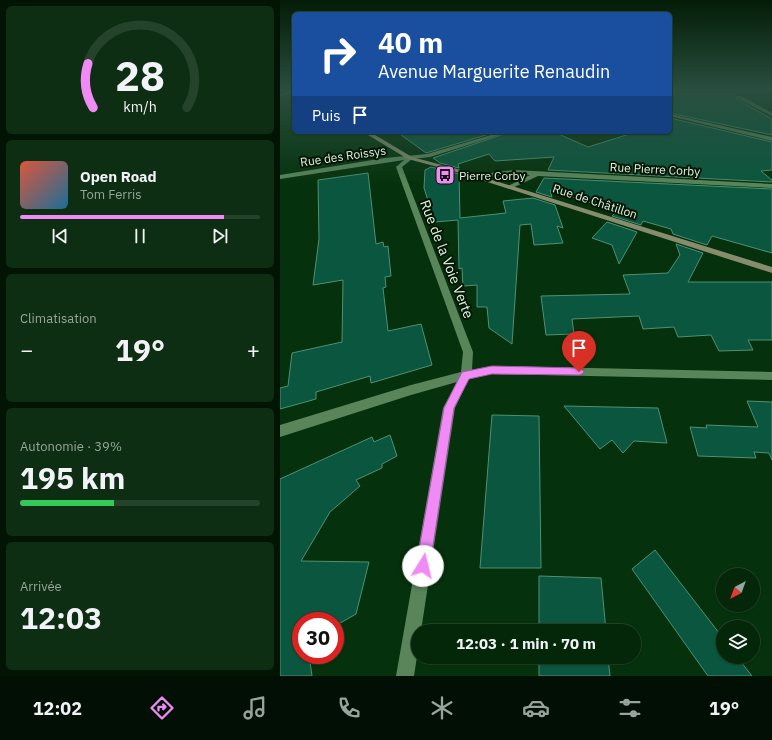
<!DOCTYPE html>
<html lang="fr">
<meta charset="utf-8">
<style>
body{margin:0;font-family:"IBM Plex Sans",sans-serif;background:#0d2e12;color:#f1f3f6;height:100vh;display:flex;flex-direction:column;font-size:15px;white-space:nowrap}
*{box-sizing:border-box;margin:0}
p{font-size:13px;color:#97a59c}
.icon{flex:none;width:22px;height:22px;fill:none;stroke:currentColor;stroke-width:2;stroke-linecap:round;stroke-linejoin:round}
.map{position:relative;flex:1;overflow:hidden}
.drawer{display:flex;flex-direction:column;gap:6px;padding:6px;background:#021505;width:280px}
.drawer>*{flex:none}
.banner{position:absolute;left:12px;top:12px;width:380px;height:122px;border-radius:6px;box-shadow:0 1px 3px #0004,0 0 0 1px #25432a;background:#1a4fa0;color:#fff;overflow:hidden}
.needle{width:26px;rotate:221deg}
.buttons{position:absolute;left:436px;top:568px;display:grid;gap:8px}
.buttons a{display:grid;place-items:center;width:44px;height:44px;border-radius:50%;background:#042609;box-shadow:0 1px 3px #0004,0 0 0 1px #25432a;font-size:20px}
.speed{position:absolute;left:12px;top:612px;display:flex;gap:8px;font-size:20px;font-weight:700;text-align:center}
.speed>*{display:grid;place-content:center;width:52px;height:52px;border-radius:50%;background:#042609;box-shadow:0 1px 3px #0004,0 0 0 1px #25432a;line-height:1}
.speed .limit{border:6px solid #d22;background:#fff;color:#111}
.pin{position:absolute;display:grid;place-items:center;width:34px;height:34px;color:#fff;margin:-41px -17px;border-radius:50% 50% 50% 0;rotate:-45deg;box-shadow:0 0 4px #0007}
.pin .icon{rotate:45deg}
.me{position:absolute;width:44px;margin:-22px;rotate:9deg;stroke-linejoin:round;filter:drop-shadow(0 0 3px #0008)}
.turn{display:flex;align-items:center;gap:14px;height:84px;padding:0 20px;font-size:18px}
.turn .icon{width:52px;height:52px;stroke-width:2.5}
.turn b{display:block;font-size:28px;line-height:34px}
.then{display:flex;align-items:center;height:38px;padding:0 20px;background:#0003;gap:8px;font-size:15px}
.big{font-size:30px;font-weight:700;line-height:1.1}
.drawer .widget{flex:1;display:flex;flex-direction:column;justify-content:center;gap:6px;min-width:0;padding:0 14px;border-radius:6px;background:#0d2e12}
.drawer .dial{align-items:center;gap:0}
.dial svg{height:104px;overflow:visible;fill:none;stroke:#25432a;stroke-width:7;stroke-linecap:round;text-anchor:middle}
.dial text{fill:#f1f3f6;stroke:none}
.song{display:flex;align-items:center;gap:12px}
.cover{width:48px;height:48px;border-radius:6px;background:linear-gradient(135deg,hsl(10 70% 55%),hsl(200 70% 35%))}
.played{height:4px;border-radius:2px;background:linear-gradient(90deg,#f08bf6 85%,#25432a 85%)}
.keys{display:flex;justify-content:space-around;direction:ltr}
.heat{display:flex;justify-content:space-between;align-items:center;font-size:22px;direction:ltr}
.charge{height:6px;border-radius:3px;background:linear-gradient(90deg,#34c759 39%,#25432a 0)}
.trip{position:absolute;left:131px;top:624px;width:230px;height:40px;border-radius:20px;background:#042609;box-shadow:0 1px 3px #0004,0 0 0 1px #25432a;font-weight:700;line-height:40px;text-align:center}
.menu{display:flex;height:64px;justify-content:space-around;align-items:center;background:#020f04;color:#97a59c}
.menu .icon{width:28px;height:28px}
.menu .active{color:#f08bf6}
.menu b{font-size:18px;color:#f1f3f6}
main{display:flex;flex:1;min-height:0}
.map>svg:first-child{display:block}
.building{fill:#0b563e;stroke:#4f9075}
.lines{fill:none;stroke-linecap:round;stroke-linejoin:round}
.service{fill:#5a855b;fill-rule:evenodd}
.minor{fill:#5a855b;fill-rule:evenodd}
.secondary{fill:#868c6d;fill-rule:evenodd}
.route{fill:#f08bf6;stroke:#9c5aa0}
.labels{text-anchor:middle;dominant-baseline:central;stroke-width:4;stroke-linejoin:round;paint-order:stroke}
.far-street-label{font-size:12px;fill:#def5de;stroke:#051606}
.far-poi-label{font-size:12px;fill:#def5de;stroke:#051606;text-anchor:start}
.street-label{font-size:14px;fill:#def5de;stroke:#051606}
</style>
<main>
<section class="drawer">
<div class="widget dial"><svg viewBox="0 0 100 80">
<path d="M14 69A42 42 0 1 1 86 69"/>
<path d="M14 69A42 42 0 0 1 10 35" stroke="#f08bf6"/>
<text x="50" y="56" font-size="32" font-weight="700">28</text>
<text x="50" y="72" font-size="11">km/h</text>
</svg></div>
<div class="widget">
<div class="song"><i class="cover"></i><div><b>Open Road</b><p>Tom Ferris</p></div></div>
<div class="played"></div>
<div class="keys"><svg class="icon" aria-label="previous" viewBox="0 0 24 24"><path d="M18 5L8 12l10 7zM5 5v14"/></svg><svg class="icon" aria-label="pause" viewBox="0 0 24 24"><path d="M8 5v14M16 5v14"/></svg><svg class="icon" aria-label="next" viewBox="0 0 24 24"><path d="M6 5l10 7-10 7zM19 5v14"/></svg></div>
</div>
<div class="widget"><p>Climatisation</p>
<div class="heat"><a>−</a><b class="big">19°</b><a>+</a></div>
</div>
<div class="widget"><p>Autonomie · 39%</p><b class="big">195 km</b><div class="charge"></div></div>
<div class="widget"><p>Arrivée</p><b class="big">12:03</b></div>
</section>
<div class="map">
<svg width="492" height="676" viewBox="0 0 492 676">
<rect width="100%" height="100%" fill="#05320c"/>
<g class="building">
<polygon points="390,91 446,91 456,96 456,99 492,119 492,135 390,113"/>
<polygon points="390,118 492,142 492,170 481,171 492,180 492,182 268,170 274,157 215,161 209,154 178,164 179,168 160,163 153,158 230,132 274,132 308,147 356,132 390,132"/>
<polygon points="117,132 216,132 146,153"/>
<polygon points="151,167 179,174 180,218 226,213 223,201 253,198 275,205 283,228 277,226 283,243 254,245 251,224 240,225 232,344 209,328 207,307 197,307 197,285 183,286 182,268 179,269 178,220 155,222 144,188 145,170"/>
<polygon points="88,173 96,244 103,242 104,247 108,246 111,276 105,277 106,287 103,288 108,331 141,324 152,365 91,383 90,376 36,392 36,399 0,409 0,388 8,386 12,353 62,342 63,280 33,285 39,239 38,180"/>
<polygon points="264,178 492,189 492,253 432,236 427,245 393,234 391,229 363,221 361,225 332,216 337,211 270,190 272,197 256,192"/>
<polygon points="327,222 357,232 339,264 332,245 312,238"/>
<polygon points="396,244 423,253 408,282 492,282 492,340 468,340 473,350 439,351 431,335 398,337 394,327 363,329 359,316 292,319 294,334 266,335 261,296 350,294 343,275 388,273 400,255"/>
<polygon points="467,401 492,402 492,460 489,453 474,452 476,458 418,456 410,427 427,428 426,425 478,427"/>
<polygon points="284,406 378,408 387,443 354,441 343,453 332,440 320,449"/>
<polygon points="212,415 259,416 261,568 200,568"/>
<polygon points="110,435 117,456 102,464 102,468 76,480 80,486 50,512 21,561 89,562 76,614 55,626 55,621 21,621 21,655 29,655 32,676 0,676 0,479 92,437 94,442"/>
<polygon points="375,550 443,638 443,657 457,657 472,676 428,676 352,569"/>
<polygon points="259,576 321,578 326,631 259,631"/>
<polygon points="259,657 328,657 330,676 259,676"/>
</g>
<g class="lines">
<polygon class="service" points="14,91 14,93 0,96 0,94"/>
<g class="minor">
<polygon points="457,96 461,96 492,113 492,116 457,98"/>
<polygon points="390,114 492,137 492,141 390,116"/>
<polygon points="221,132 229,132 150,157 132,159 122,167 193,352 192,370 211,366 492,372 492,380 211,374 189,379 175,408 141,631 138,631 138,650 134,676 116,676 163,408 177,382 131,395 0,437 0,425 131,385 181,372 183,352 116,167 124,160 0,179 0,175 105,158 147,154"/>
<polygon points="235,170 492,184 492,188 258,176 230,189 227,187 228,186 250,175 228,174 200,179 197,177 215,172"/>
</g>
<g class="secondary">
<polygon points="10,91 14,91 14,93"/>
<polygon points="83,132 90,132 132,157 177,169 492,267 492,273 173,171 128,159"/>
</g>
</g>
<linearGradient id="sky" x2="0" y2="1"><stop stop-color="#031c07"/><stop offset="0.49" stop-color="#2a4f40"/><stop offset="1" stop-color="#2a4f40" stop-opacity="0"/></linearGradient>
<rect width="492" height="185" fill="url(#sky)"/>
<polygon class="route" points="212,366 299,368 302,369 304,372 302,374 299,375 212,374 189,379 174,408 150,566 148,571 143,573 138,571 136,566 164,408 182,372"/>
<defs>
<symbol id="bus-square" viewBox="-11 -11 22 22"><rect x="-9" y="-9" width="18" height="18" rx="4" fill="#f08bf6" stroke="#051606"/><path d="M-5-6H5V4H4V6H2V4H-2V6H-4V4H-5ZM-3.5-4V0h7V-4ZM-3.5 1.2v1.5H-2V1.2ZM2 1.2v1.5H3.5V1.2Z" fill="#111"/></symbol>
</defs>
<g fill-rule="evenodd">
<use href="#bus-square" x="154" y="164" width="22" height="22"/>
</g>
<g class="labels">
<g class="far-street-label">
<text transform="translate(63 156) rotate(-8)">Rue des Roissys</text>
<text transform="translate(375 169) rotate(3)">Rue Pierre Corby</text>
<text transform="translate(315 201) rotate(18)">Rue de Châtillon</text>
</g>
<g class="far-poi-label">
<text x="179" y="175">Pierre Corby</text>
</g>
<g class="street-label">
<text transform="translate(167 259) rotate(69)">Rue de la Voie Verte</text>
</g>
</g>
</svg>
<div class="buttons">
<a><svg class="needle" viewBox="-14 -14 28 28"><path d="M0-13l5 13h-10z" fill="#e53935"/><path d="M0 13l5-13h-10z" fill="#97a59c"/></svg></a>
<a><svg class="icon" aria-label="layers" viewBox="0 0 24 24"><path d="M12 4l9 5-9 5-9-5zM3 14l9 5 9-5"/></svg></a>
</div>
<div class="speed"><div class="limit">30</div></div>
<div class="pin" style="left:299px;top:372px;background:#d93025"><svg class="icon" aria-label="arrive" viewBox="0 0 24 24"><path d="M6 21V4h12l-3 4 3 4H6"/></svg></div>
<svg class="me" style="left:143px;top:566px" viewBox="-20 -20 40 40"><circle r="19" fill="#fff"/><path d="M0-13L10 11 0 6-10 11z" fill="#f08bf6"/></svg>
<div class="trip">12:03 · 1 min · 70 m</div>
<div class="banner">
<div class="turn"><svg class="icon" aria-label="right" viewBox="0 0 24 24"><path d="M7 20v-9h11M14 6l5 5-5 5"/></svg><div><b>40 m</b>Avenue Marguerite Renaudin</div></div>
<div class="then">Puis<svg class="icon" aria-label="arrive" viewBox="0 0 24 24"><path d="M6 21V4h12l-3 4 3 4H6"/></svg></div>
</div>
</div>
</main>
<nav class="menu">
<b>12:02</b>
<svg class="icon active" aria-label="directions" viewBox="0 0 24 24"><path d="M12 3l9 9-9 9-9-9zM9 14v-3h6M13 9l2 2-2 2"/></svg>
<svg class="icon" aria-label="music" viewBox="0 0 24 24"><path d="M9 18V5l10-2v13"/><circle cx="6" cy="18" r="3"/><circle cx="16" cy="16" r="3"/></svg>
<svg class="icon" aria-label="phone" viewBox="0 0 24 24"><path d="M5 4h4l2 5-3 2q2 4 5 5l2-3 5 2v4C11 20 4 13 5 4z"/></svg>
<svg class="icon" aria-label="climate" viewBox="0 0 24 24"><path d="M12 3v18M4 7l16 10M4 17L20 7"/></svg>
<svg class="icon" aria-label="car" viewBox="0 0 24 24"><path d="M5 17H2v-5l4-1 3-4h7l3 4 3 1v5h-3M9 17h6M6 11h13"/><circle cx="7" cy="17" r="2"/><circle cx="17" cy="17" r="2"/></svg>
<svg class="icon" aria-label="filters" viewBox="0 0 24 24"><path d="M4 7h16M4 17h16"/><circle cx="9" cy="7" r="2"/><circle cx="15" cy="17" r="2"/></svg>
<b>19°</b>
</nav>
